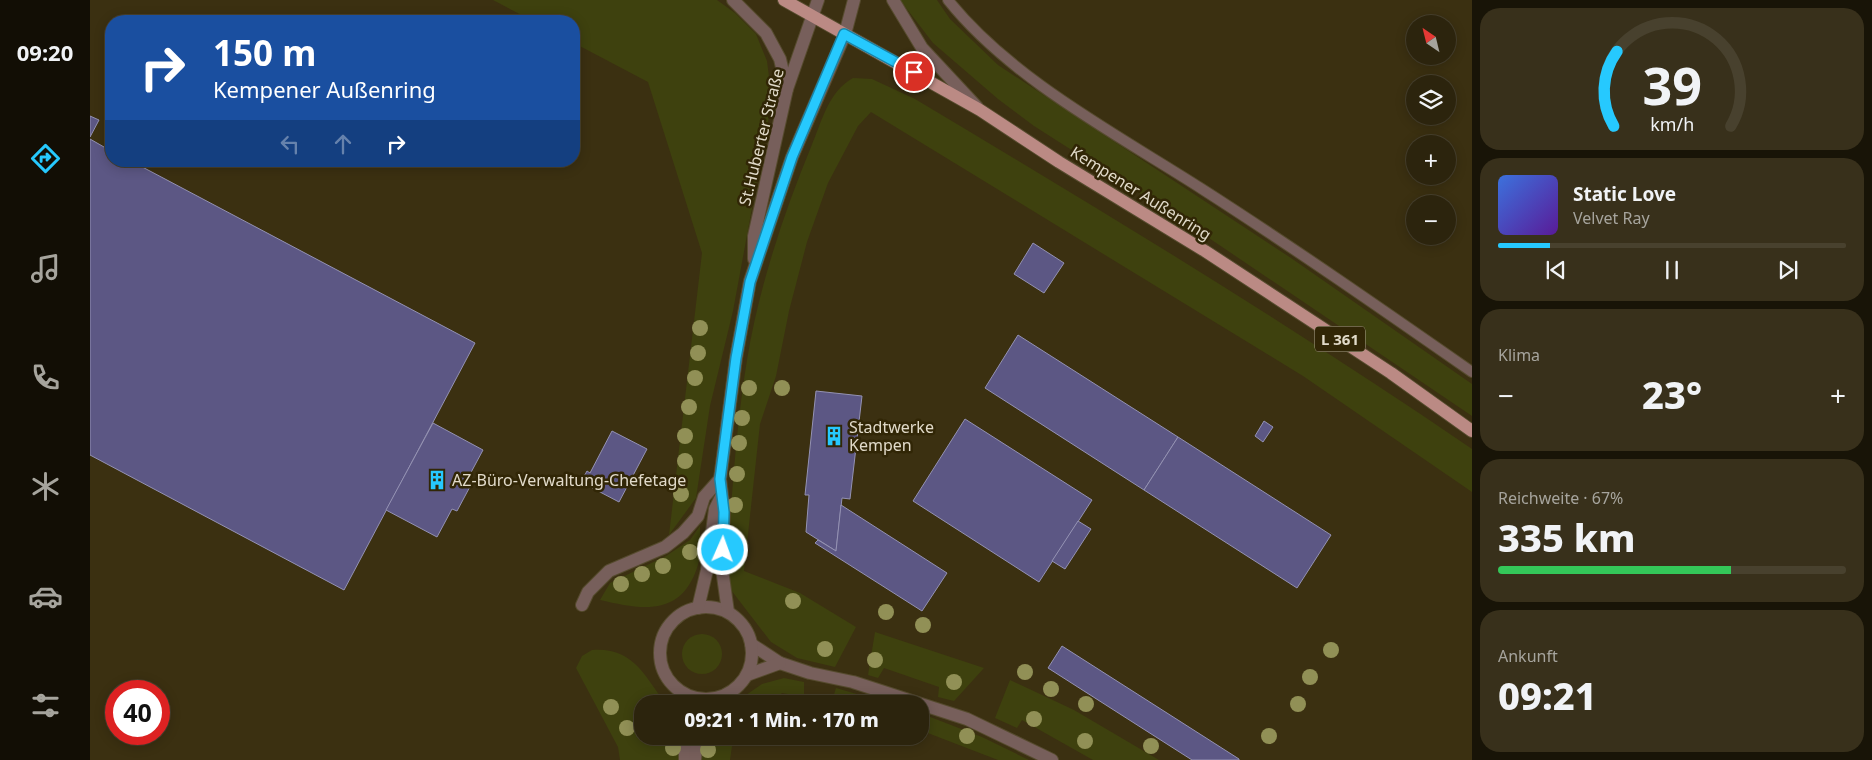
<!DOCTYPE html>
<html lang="de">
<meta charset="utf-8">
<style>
body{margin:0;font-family:"Noto Sans",sans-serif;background:#38301b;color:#f1f3f6;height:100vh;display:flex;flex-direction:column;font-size:19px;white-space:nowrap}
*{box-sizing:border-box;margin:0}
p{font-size:16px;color:#a6a49d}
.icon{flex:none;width:28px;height:28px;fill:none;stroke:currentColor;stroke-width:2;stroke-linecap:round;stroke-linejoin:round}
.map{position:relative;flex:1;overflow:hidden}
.sheet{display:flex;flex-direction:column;gap:8px;padding:8px;background:#181407;width:400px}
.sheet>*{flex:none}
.top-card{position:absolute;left:15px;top:15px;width:475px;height:152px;border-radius:20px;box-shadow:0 2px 12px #0003,0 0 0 1px #48412e;background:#1a4fa0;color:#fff;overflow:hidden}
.needle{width:32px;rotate:325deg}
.fabs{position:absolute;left:1316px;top:15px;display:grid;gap:10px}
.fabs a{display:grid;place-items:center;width:50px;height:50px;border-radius:50%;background:#2c240d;box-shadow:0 2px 12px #0003,0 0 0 1px #48412e;font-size:25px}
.speed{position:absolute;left:15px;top:680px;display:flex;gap:10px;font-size:25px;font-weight:700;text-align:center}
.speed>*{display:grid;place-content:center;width:65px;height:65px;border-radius:50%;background:#2c240d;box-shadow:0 2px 12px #0003,0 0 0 1px #48412e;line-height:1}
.speed .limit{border:8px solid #d22;background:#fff;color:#111}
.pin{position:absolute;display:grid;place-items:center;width:42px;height:42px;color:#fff;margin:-21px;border:2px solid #fff;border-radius:50%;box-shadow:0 1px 5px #0007}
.me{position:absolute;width:55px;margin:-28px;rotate:2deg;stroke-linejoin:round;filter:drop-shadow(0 0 4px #0008)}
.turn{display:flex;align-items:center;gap:18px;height:105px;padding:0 25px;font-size:22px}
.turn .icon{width:65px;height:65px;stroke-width:2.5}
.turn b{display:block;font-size:35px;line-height:42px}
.lanes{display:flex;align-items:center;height:48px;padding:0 25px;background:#0003;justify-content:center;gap:25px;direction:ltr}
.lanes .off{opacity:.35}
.big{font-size:38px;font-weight:800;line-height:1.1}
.sheet .widget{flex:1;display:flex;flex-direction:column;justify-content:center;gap:8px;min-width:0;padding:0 18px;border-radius:20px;background:#38301b}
.sheet .dial{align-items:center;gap:0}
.dial svg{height:130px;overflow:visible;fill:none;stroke:#48412e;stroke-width:7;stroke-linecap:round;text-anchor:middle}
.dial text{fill:#f1f3f6;stroke:none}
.song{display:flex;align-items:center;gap:15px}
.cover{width:60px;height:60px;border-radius:8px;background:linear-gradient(135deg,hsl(220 70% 55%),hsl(270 70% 35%))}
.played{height:5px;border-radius:2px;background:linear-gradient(90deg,#26c9fe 15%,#48412e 15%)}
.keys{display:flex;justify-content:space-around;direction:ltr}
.heat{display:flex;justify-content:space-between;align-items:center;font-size:28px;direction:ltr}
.charge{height:8px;border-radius:4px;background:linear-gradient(90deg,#34c759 67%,#48412e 0)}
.trip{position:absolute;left:544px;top:695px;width:295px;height:50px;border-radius:20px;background:#2c240d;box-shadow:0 2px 12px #0003,0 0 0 1px #48412e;font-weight:800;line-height:50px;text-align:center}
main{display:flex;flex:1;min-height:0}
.menu{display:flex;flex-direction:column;width:90px;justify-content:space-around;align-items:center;background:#120e05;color:#a6a49d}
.menu .icon{width:35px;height:35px}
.menu .selected{color:#26c9fe}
.menu b{font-size:22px;color:#f1f3f6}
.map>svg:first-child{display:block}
.green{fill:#3e410e}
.building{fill:#5c5784;stroke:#9492b3}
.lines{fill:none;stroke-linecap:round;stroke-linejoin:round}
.service-casing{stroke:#564b2e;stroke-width:12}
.minor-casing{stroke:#564b2e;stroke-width:14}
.tertiary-casing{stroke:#564b2e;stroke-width:14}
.primary-casing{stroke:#564b2e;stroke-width:14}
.service{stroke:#775f5b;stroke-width:10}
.minor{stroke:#775f5b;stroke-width:12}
.tertiary{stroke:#775f5b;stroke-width:12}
.primary{stroke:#bb8a84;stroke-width:12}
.tree{fill:#919056}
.route-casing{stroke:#1983a5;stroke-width:12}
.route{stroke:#26c9fe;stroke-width:9}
.labels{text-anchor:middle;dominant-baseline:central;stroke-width:5;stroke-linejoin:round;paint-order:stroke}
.shield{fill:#312606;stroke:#aca48e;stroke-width:1}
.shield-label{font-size:15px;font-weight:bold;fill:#e1dac9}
.street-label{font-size:16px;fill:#e1dac9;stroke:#312606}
.poi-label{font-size:16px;fill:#e1dac9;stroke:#312606;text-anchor:start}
</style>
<main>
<nav class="menu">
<b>09:20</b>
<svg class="icon selected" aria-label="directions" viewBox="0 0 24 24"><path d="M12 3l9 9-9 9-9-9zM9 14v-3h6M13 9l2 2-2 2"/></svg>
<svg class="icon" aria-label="music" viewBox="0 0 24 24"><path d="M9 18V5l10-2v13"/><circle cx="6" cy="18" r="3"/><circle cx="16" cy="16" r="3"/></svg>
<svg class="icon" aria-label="phone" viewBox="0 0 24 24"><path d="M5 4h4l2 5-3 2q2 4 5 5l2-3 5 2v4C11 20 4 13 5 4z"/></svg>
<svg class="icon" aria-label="climate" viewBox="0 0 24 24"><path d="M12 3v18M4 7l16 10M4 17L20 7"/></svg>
<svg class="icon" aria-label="car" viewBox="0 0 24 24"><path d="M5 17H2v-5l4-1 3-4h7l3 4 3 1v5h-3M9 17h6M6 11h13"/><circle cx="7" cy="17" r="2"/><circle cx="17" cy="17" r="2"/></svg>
<svg class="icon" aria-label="filters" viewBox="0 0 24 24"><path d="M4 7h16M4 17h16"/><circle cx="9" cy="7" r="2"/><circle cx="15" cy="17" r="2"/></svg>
</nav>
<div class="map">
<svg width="1382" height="760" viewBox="0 0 1382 760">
<rect width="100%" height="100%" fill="#3b3011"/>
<g class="green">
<polygon points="403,0 627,0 645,13 666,34 677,61 682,100 643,311 620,406 606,498 579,535 612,253 558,82 484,43 484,21 443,21"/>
<polygon points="810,0 847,0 860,19 908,65 1201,258 1382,384 1382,416 1110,232 944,126 908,99 843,43"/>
<path d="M763,78l19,1 43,20c188,112 376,226 557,350v43l-169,-116 -432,-264 -13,14 -30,57 -21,59 -18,69 -13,65 -16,48 -16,147 56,22 56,34 -21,40 -38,-9 -26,-16 -40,-52 -4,-27c5,-68 9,-136 20,-203 12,-73 36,-145 64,-213 11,-26 17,-55 42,-69z"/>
<path d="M610,526c0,12 1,27 -2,39 -16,52 -55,45 -98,35l10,-17 56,-27 24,-16z"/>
<polygon points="785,632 894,668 864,701 848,697 849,687 794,668 788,678 778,675"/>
<circle cx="612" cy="654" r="20"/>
<path d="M502,650c42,-3 52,26 74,54h-24v32h36v24h-58l-2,-13 -42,-79 6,-12z"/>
<polygon points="694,678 714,682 714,697 692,693 680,704 643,704 672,684"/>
<polygon points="920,680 984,710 1069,760 1003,760 932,720 927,728 905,718"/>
<polygon points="746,688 801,704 741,704"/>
<polygon points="830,713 892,737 939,760 908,760 830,730"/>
<polygon points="615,736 645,736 643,739 640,760 611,760"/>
</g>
<g class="building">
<polygon points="0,116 9,120 0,137"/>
<polygon points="0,139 21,151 21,161 41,161 385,343 254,590 0,455"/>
<polygon points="943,243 974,263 954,293 924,274"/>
<polygon points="928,335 1088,437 1054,490 895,388"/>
<polygon points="726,391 772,396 760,499 752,498 746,551 716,532 719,495 715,495"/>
<polygon points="875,419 1002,500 949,582 823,501"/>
<polygon points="1174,421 1183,427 1173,442 1165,436"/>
<polygon points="343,423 393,450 378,478 383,481 367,511 362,509 347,537 296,510"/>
<polygon points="522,431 557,449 529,502 491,482 497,471 500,473"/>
<polygon points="1088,437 1241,535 1207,588 1054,490"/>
<polygon points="751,505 857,573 832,611 725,543 728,540 746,551"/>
<polygon points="988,521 1001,529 975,569 962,561"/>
<polygon points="972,646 1149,759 1149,760 1102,760 958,668"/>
</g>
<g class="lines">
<defs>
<path id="service" d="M858,0c63,79 170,135 254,189 92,59 181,121 270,183"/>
<g id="minor">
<polyline points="492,605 498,592 519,571 575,547 593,533 608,516 614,497 630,479"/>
<polyline points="661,644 690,663 720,673 763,682 877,719 962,760"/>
<polyline points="657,675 690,663"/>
</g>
<g id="tertiary">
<polyline points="643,0 676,33 690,59 697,89"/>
<polyline points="803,0 832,48 887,107"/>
<polyline points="664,259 664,236 697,89 728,0"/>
<circle cx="616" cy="653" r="46"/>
<polyline points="608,608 617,570 625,509 631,497"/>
<polyline points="638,612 632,569 634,511 630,479 646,358 660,281 702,157 755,34 764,0"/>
<polyline points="595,736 595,760"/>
<polyline points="605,760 607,736"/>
</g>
<polyline id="primary" points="694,0 890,110 969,162 1115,251 1301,373 1382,431"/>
</defs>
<use href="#service" class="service-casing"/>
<use href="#minor" class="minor-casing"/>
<use href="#tertiary" class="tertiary-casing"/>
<use href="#primary" class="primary-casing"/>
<use href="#service" class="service"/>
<use href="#minor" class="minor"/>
<use href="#tertiary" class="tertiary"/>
<use href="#primary" class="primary"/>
</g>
<g class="tree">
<circle cx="610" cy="328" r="8"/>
<circle cx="608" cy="353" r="8"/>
<circle cx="605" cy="378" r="8"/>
<circle cx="659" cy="388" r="8"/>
<circle cx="692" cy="388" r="8"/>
<circle cx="599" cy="407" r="8"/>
<circle cx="652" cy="418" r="8"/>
<circle cx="595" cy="436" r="8"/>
<circle cx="649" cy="443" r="8"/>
<circle cx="595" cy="461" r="8"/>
<circle cx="647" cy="474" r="8"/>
<circle cx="591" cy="494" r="8"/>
<circle cx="645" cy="505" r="8"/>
<circle cx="600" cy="552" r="8"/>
<circle cx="573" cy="566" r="8"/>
<circle cx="552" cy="574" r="8"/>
<circle cx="531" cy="584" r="8"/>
<circle cx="703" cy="601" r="8"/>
<circle cx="796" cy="612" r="8"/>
<circle cx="833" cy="625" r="8"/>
<circle cx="735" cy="649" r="8"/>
<circle cx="1241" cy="650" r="8"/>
<circle cx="785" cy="660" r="8"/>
<circle cx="935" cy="672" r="8"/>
<circle cx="1220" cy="677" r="8"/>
<circle cx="864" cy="682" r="8"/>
<circle cx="961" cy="689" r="8"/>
<circle cx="996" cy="704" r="8"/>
<circle cx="1208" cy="704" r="8"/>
<circle cx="521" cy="707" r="8"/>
<circle cx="944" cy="719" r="8"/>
<circle cx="537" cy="728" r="8"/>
<circle cx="877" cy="736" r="8"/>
<circle cx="1179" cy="736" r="8"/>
<circle cx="995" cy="741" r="8"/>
<circle cx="1061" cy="746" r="8"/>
<circle cx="583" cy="748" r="8"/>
<circle cx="618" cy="750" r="8"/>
</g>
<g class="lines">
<defs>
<polyline id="route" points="633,550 634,512 630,479 646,358 660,282 702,157 754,34 824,72"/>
</defs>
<use href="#route" class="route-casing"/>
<use href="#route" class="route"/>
</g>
<defs>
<symbol id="building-bare" viewBox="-9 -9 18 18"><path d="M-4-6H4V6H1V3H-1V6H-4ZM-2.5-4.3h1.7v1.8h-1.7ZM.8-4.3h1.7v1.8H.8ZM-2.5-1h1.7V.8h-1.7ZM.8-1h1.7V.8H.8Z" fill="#26c9fe" stroke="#312606" stroke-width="2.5" paint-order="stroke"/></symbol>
</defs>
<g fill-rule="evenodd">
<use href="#building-bare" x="730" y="422" width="28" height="28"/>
<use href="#building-bare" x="333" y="466" width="28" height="28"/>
</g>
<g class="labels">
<rect class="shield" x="1225" y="326.5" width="50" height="25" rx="4"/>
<g class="shield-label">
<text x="1250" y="339">L 361</text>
</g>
<g class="street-label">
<text transform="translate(671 137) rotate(-76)">St.Huberter Straße</text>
<text transform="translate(1051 193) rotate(32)">Kempener Außenring</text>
</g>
<g class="poi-label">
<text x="759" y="427">Stadtwerke<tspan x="759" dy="18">Kempen</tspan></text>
<text x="362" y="480">AZ-Büro-Verwaltung-Chefetage</text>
</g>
</g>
</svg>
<div class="fabs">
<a><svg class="needle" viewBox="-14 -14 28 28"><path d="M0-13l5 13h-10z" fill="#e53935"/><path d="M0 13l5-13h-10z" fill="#a6a49d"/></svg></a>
<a><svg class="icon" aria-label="layers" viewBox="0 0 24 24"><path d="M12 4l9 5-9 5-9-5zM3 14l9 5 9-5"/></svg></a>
<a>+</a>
<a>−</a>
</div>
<div class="speed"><div class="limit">40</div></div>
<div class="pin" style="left:824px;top:72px;background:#d93025"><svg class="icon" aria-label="arrive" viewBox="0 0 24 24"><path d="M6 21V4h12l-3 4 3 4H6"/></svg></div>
<svg class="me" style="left:633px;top:550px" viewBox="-20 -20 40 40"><circle r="17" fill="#26c9fe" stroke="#fff" stroke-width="3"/><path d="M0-11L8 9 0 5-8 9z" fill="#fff"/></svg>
<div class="trip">09:21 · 1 Min. · 170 m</div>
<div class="top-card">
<div class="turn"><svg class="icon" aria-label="right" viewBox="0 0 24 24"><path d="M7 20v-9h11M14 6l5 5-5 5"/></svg><div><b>150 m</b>Kempener Außenring</div></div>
<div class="lanes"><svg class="icon off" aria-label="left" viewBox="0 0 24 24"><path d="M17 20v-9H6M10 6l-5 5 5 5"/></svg><svg class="icon off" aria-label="ahead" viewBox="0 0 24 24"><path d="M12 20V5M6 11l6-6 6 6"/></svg><svg class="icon" aria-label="right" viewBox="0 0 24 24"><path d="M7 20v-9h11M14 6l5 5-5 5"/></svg></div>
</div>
</div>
<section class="sheet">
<div class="widget dial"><svg viewBox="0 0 100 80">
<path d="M14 69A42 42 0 1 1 86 69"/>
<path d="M14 69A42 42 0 0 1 16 23" stroke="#26c9fe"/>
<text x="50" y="56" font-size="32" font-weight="700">39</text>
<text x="50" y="72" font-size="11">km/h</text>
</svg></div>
<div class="widget">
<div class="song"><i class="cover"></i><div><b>Static Love</b><p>Velvet Ray</p></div></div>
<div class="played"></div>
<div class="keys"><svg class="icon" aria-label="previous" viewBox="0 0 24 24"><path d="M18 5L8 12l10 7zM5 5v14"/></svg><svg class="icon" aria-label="pause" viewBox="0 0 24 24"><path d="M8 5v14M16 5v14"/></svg><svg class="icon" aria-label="next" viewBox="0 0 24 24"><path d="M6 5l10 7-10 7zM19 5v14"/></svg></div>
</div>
<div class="widget"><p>Klima</p>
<div class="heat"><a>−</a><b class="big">23°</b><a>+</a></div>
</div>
<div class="widget"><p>Reichweite · 67%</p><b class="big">335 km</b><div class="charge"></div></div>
<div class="widget"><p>Ankunft</p><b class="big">09:21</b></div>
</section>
</main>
